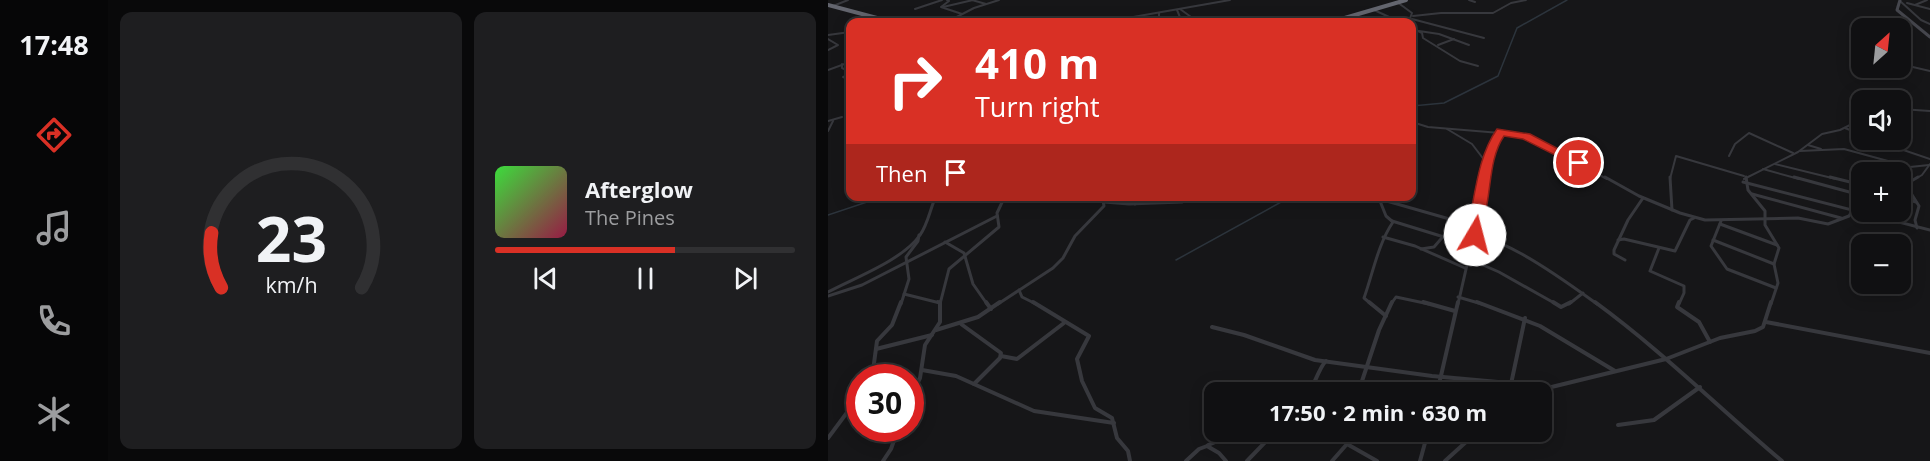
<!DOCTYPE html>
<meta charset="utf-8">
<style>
body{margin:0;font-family:"Open Sans",sans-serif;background:#1e1e20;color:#f1f3f6;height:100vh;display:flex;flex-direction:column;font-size:22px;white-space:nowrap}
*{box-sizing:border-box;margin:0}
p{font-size:20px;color:#9c9d9f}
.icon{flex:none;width:33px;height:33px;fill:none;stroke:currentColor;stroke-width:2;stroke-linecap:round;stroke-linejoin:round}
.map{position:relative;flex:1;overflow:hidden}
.details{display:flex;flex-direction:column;gap:12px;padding:12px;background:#09090a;width:720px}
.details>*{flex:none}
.banner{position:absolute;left:18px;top:18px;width:570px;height:183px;border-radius:12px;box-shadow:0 3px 15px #0003,0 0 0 2px #303032;background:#d93025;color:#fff;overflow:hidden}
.needle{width:39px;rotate:27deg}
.fabs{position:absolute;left:1023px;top:18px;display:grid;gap:12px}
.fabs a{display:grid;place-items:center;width:60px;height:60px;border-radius:12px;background:#101012;box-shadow:0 3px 15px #0003,0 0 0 2px #303032;font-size:30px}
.speed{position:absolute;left:18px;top:364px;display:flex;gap:12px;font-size:30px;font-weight:700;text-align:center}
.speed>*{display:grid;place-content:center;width:78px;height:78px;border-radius:50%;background:#101012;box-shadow:0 3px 15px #0003,0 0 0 2px #303032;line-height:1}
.speed .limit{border:9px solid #d22;background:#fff;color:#111}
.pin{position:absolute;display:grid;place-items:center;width:51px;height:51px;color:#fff;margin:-26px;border:3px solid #fff;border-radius:50%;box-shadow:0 2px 6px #0007}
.me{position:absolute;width:66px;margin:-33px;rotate:8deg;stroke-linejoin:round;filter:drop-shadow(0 0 4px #0008)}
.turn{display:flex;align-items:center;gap:21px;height:126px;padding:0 30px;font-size:27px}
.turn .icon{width:78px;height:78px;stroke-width:2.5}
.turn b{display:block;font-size:42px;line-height:51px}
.then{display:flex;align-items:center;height:57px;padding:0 30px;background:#0003;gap:12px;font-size:22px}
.details .tile{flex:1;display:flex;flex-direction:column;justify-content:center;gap:9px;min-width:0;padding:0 21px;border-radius:12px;background:#1e1e20}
.details .dial{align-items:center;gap:0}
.dial svg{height:156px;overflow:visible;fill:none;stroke:#303032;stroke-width:7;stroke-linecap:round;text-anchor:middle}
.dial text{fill:#f1f3f6;stroke:none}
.song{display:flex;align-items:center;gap:18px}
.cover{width:72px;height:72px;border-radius:9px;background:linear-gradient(135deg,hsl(120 70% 55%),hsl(340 70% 35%))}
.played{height:6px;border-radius:3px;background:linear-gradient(90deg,#d93025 60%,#303032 60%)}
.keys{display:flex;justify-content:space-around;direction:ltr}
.details .tiles{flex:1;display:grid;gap:12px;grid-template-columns:repeat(2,1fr)}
.trip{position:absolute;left:376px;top:382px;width:348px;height:60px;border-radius:12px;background:#101012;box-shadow:0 3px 15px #0003,0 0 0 2px #303032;font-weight:700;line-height:60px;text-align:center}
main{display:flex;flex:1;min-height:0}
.tabs{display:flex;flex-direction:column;width:108px;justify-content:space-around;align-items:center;background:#060607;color:#9c9d9f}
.tabs .icon{width:42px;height:42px}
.tabs .selected{color:#d93025}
.tabs b{font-size:27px;color:#f1f3f6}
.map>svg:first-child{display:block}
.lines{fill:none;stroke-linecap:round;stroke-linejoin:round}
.stream{stroke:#2c343c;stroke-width:1.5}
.street-far2{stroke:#37383d;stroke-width:2}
.street-far1{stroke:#37383d;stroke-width:3}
.street{stroke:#37383d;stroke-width:4}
.secondary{stroke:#45464d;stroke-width:3}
.highway{stroke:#63656e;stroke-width:4}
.route{fill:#d93025;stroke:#8d1f18;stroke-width:1.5}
</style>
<main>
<nav class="tabs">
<b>17:48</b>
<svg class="icon selected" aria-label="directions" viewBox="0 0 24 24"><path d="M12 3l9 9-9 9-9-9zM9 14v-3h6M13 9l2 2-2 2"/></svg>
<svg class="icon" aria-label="music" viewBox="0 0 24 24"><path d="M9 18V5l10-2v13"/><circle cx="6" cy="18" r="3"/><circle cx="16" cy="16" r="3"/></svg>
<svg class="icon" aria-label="phone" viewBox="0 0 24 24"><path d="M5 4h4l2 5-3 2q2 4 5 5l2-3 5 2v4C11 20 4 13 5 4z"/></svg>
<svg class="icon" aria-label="climate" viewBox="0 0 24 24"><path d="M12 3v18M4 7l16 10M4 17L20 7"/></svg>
</nav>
<section class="details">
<div class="tiles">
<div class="tile dial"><svg viewBox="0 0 100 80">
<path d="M14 69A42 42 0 1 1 86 69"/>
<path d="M14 69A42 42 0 0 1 9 41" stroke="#d93025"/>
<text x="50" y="56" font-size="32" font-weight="700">23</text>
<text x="50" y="72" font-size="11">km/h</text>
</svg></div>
<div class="tile">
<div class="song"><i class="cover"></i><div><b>Afterglow</b><p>The Pines</p></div></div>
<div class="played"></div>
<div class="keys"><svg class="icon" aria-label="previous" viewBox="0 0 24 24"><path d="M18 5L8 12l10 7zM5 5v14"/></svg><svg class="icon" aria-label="pause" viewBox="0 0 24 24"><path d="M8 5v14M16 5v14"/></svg><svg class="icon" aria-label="next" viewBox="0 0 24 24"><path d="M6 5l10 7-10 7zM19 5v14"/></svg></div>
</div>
</div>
</section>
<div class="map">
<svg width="1102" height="461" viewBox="0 0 1102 461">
<rect width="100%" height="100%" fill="#161618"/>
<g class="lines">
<g class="stream">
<polyline points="584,106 616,103 670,76 689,28 739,0"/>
<polyline points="0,215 57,196"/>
<polyline points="348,260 464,196"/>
</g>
<g class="street-far2">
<polyline points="119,0 121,1 113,7 134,14"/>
<polyline points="144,0 158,4"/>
<polyline points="641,0 647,2"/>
<polyline points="1072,1 1093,20 1102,24"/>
<polyline points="569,2 584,13 581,21 583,22"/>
<polyline points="1079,3 1102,9"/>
<polyline points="1087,5 1099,0"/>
<polyline points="5,6 20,0"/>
<polyline points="115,7 145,0"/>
<polyline points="87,9 114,0"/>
<polyline points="352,9 370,22"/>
<polyline points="349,10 354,22"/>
<polyline points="546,10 572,22"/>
<polyline points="331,13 331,22"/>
<polyline points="585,16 613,13 665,13 683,3 698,0"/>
<polyline points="584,19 656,38"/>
<polyline points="119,22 146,8 171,0"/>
<polyline points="242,22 288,20 402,0"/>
<polyline points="334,22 354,19"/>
<polyline points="584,28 594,33 595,38 632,61 650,66"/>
<polyline points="591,31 611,34 641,45"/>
<polyline points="0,35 22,32"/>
<polyline points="0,39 10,45 0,50"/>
<polyline points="610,45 626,39"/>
<polyline points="14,64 14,68 22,72"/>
<polyline points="1072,64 1102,71"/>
<polyline points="0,70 22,62"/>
<polyline points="22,73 15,77 22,80"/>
<polyline points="1072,109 1102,111"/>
<polyline points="0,121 14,117"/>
<polyline points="584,122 600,127 696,135 779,179"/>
<polyline points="1017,128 1034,135"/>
<polyline points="619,129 644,144 660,165"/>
<polyline points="0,131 5,121"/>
<polyline points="1046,140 1102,159"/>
<polyline points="980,145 993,149"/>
<polyline points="972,151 1016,149 1082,167 1101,165"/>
<polyline points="901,156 907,144 921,133 965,153"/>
<polyline points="947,164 1008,179"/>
<polyline points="935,169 971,179"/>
<polyline points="656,179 665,146 671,133"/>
<polyline points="842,179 848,156 916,176"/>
<polyline points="916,179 970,152 994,134 1012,130 1034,119"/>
<polyline points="1087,179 1094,175 1102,164"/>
</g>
<g class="street-far1">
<polyline points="777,177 811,196 852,213 877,220 970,218 1000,224 1021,216 1024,211"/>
<polyline points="842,177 844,210"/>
<polyline points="918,177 920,190 937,211 937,225 951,248 946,264 950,283 943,304"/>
<polyline points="966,177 1025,193"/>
<polyline points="1002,177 1034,185"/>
<polyline points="915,182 1102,230"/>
<polyline points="924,194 1013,218"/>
<polyline points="541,196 646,226"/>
<polyline points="1072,197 1088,202"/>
<polyline points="276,202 301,204 354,202"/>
<polyline points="307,204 318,196"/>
<polyline points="564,221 642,245"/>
<polyline points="893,221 883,246 899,269 948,288"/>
<polyline points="892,224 949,245"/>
<polyline points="1089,228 1087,220 1091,206 1081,190 1080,183 1090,177"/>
<polyline points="555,237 587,246 637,268"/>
<polyline points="790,240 796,239 847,251 862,220 866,218"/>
<polyline points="885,240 946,264"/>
<polyline points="117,242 136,253 145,284 159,304"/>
<polyline points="831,248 822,271 856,286 856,293 851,304"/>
<path d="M593,249l13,-2 13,-15c45,-6 114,46 150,72"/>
<polyline points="639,258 671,272 728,304"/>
<polyline points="797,260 786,254 786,250 800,220 815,198"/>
<polyline points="191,290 194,297 208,304"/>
<path d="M0,292c26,-14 75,-32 92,-57 8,-11 10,-26 16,-39"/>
<polyline points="76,294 112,303"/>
<polyline points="0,296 34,285 169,216"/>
<polyline points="630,297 654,304"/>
<polyline points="73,304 81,279 78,257 90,241 91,235"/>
<polyline points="112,304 121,269 171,227 169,213 177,196"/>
<polyline points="170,304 225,268 235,258 247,236 276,206 275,201 265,196"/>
<path d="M543,304l-7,-6c9,-25 14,-54 29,-76l-7,-6 -6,-15"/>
<polyline points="563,304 568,297 601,304"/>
<polyline points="630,304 653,204 656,177"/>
<polyline points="741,304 755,293"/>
</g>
<g class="street">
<polyline points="110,302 112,303"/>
<polyline points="158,302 163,309"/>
<polyline points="205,302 261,336 249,359 254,381 267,408 284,418 289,438 300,451 302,461"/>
<polyline points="541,302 558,316"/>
<polyline points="595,302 627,311"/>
<polyline points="649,302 712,326 787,371"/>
<polyline points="725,302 733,307 743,302"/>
<path d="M767,302c67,49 124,106 187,159"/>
<polyline points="851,302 849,307 871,322 882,342"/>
<polyline points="938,322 1102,353"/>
<polyline points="133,324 173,353 172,358 146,384"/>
<polyline points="384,327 416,335 487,360 604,376 713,386"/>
<polyline points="108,330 150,317 172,302"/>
<polyline points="48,349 104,335"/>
<polyline points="173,356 189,359 236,323"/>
<polyline points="94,370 128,376 206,411 286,423"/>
<polyline points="44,378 49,341 64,325 73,302"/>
<polyline points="683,384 697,318"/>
<path d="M481,393c5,-8 11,-27 17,-32"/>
<polyline points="530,393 551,330 564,302"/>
<polyline points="609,393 630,302"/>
<polyline points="699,393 838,359 892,338 927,331 935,327 943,302"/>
<polyline points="82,398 92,378 97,345 112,322 112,302"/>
<polyline points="790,425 826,420 872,387"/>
<polyline points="515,432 519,444 549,461"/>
<polyline points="0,438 32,395"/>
<polyline points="380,445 395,439 401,432"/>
<polyline points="55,461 63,449 70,429"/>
<polyline points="358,461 371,449 379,446 391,453 398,461"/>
<polyline points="419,461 447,432"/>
<polyline points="504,461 519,444"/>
<polyline points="592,461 600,432"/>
<polyline points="617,461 649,432"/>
</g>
<polyline class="secondary" points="1072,0 1069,10 1102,37"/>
<g class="highway">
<polyline points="0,5 64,22"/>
<polyline points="503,22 578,0"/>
</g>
</g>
<path class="route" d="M669,129l33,5 55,29 -6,3 -4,-1 -52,-26 -19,-3c-13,19 -13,46 -17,68 -1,9 -4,19 -7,28l2,3 -2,3 -8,2 -6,-5c9,-34 10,-76 31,-106z"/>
</svg>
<div class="fabs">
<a><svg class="needle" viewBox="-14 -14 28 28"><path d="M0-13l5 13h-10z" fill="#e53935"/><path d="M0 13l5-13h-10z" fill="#9c9d9f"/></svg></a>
<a><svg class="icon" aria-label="sound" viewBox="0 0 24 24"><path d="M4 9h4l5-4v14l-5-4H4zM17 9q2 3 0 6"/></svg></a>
<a>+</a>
<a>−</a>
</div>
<div class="speed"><div class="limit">30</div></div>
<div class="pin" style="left:751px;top:163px;background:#d93025"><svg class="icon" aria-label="arrive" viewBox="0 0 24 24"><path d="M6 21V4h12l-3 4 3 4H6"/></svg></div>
<svg class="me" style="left:647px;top:235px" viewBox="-20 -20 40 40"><circle r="19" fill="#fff"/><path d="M0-13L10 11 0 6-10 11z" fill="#d93025"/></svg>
<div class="trip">17:50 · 2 min · 630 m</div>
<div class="banner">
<div class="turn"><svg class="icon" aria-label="right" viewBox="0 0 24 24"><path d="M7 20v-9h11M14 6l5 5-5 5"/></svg><div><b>410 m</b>Turn right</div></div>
<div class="then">Then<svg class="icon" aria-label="arrive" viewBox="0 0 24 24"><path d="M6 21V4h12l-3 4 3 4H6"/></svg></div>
</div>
</div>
</main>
